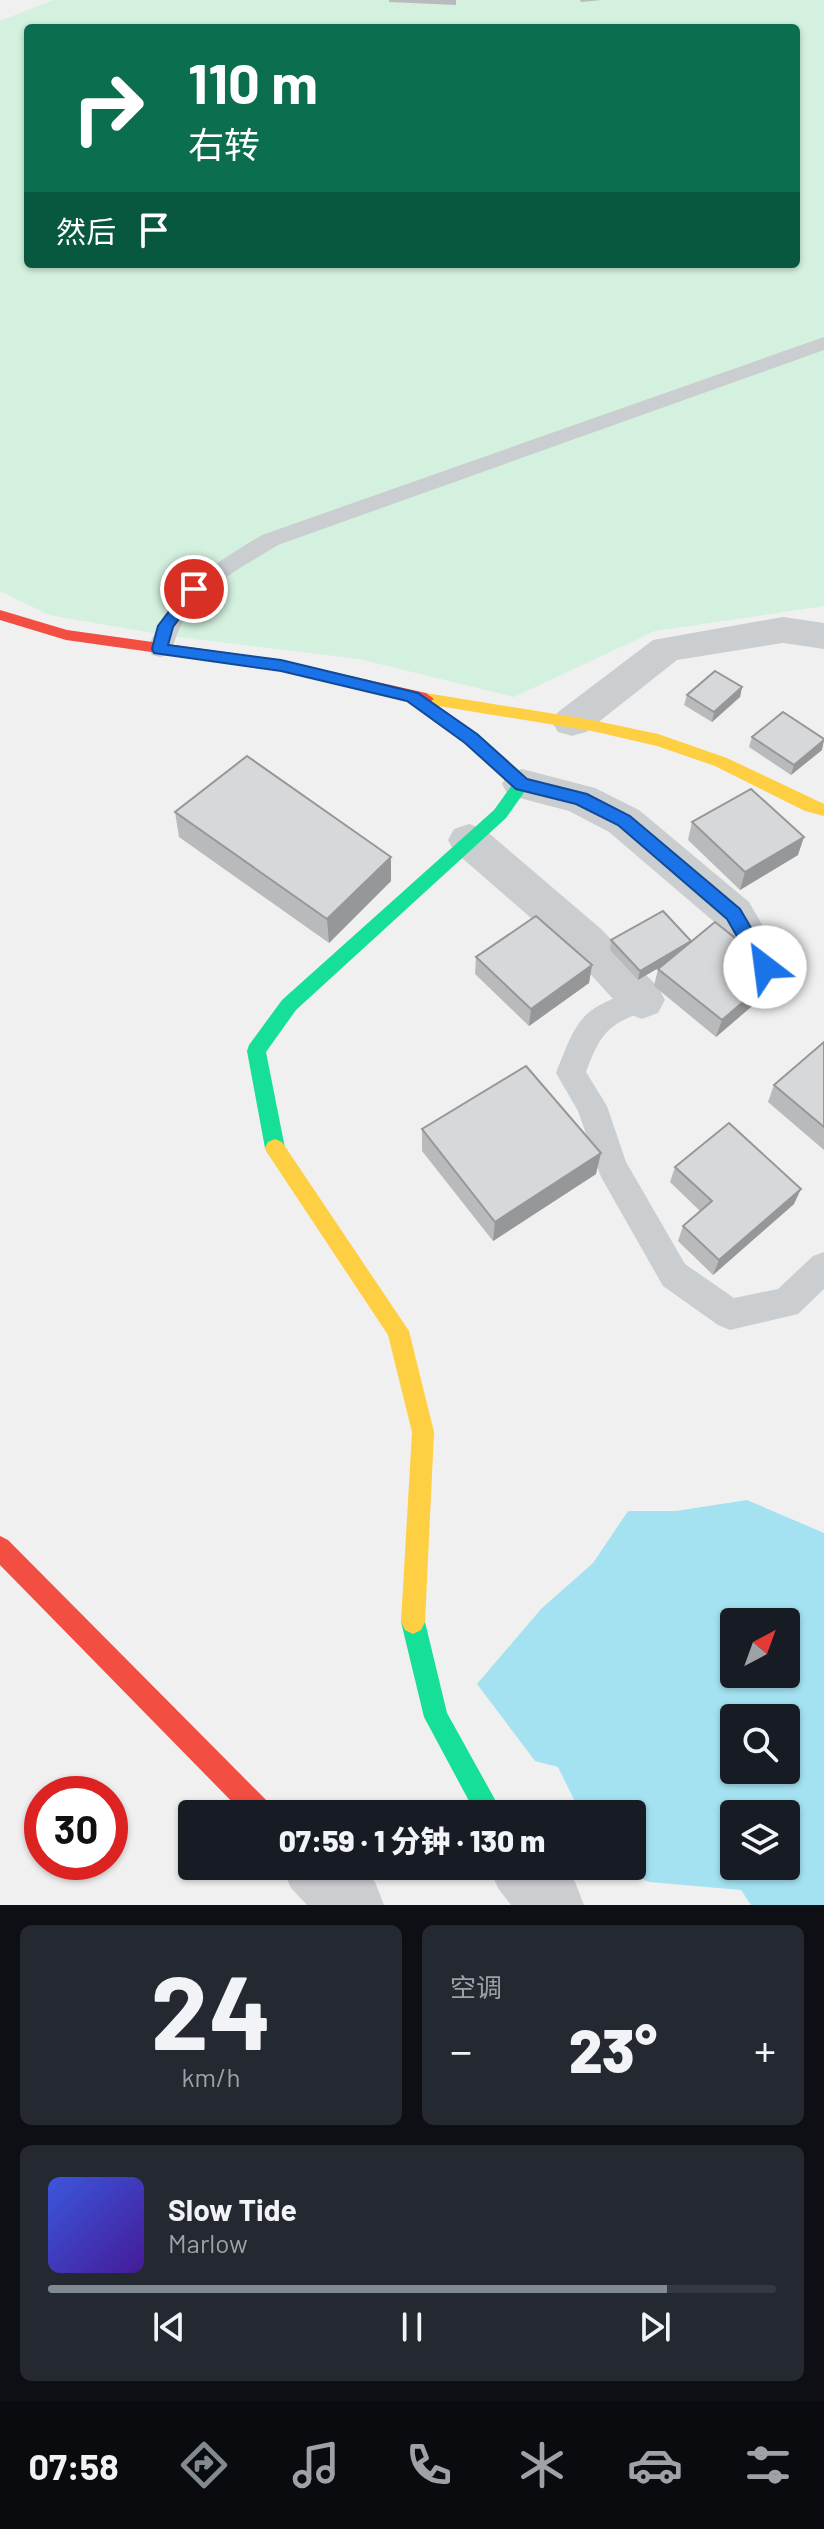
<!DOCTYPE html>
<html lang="zh">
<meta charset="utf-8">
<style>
body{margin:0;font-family:Barlow,"Noto Sans SC",sans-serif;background:#242831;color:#f1f3f6;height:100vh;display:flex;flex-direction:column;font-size:30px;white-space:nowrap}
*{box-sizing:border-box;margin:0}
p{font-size:26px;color:#9ea1a6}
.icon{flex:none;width:44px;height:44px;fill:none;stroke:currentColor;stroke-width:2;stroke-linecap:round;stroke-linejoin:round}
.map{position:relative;height:1905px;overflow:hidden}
.drawer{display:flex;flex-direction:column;gap:20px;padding:20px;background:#0d0f14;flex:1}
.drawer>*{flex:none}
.hud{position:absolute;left:24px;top:24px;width:776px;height:244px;border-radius:8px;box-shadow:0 2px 6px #0004;background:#0b6e4f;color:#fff;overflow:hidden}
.needle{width:52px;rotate:41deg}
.buttons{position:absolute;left:720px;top:1608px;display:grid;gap:16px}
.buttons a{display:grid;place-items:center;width:80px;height:80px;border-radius:8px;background:#171b24;box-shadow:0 2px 6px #0004;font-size:40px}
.speed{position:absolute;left:24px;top:1776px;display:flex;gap:16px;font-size:40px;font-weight:700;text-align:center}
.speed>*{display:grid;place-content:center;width:104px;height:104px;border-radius:50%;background:#171b24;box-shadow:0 2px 6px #0004;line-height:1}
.speed .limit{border:12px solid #d22;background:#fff;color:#111}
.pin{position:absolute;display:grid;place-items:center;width:68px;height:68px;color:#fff;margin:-34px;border:4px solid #fff;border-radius:50%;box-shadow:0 2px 8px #0007}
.me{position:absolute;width:88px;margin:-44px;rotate:330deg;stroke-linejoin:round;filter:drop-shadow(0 0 6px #0008)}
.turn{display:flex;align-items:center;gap:28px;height:168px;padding:0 32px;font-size:36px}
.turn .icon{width:104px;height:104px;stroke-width:2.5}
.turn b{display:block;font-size:56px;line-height:68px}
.then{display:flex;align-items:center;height:76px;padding:0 32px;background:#0003;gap:16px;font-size:30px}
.big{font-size:60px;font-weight:800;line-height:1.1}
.drawer .tile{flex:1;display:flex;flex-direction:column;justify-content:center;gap:12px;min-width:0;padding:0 28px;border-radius:12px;background:#242831}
.drawer .dial{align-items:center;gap:0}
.dial b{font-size:104px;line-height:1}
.song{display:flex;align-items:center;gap:24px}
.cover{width:96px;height:96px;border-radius:12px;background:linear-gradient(135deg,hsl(230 70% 55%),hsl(260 70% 35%))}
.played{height:8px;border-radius:4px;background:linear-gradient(90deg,#818991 85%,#363941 85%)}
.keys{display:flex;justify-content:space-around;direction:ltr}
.heat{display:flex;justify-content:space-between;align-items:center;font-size:44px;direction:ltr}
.drawer .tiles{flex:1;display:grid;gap:20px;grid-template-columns:1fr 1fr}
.tile:last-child{grid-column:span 2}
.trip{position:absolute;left:178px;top:1800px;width:468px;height:80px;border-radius:8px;background:#171b24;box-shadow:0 2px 6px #0004;font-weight:800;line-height:80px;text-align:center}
.tab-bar{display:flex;height:128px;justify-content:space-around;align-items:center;background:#090b0e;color:#9ea1a6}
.tab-bar .icon{width:56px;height:56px}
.tab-bar .on{color:#818991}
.tab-bar b{font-size:36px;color:#f1f3f6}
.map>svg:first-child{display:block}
.green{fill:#d3f1de;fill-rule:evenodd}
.water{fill:#a5e2f1;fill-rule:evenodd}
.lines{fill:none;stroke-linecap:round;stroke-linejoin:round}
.lane{fill:#cbced1;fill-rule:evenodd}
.street{fill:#cbced1;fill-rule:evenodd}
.fast{fill:#16e098;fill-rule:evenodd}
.slow{fill:#ffcf43;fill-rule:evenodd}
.jam{fill:#f24e42;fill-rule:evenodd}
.wall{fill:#b9babb}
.shaded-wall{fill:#969799}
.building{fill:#d7d8da;stroke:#969799;stroke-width:2}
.route{fill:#1a73e8;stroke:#114b97;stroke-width:2}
</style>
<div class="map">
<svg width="824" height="1905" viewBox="0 0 824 1905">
<rect width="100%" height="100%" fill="#f1f0f0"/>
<path class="green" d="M53,0h771v606l-169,25 -141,66 -155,-38 -189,-23 -121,-21 -49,-24v-570zM28,28h768v236h-768z"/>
<path class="water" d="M747,1500l77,33v372h-73l-10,-15 -92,-8 -26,-12 -3,-4h12v-52h-51l-23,-47 -23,-6 -58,-77 64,-75 52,-46 35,-52h48zM734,1622h52v52h-52zM734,1718h52v52h-52zM734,1814h52v52h-52z"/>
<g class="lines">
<g class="lane">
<path d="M824,337v13l-546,195c-32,20 -69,38 -91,70 -9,12 -11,27 -19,40l-8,2 -8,-2 -4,-6c21,-58 64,-84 114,-114z"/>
<path d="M642,988l10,4 4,8 -4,8c-42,16 -50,21 -66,64l21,34 19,56 59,102 49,34 44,-9 35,-33 11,-4v37l-26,25 -68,16 -12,-5 -55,-39 -62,-109 -23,-66 -22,-38c23,-59 25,-64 86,-85z"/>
</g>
<g class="street">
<polygon points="783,617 824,623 824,649 783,643 677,660 586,732 572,736 558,732 552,722 558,712 653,640"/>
<polygon points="522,769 595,788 639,810 749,902 787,967 781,980 765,985 749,980 719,926 609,832 569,811 508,795 502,784 508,773"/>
<polygon points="469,824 484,829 600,928 658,987 665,1000 658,1013 642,1019 626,1013 570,952 454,851 448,840 454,829"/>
<polygon points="281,1866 358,1866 375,1882 384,1905 307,1905 291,1888"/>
<polygon points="488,1866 561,1866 575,1882 584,1905 511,1905 498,1888"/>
</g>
<g class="fast">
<polygon points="412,691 477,735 530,784 506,818 296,1010 266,1052 285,1148 282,1154 275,1157 268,1154 265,1148 247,1051 249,1045 282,1000 494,810 512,785 465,743 406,701 404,697"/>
<polygon points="413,1610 421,1614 425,1622 447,1713 503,1814 476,1814 424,1717 401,1622 405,1614"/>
</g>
<g class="slow">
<polygon points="426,693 592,720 658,734 727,758 824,804 824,816 805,811 715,766 657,746 592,731 420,703 418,699"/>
<polygon points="275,1139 282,1142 409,1331 434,1432 425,1622 421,1630 413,1634 405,1630 401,1622 412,1432 388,1335 268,1154 265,1148 268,1142"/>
</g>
<g class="jam">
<polygon points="0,610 67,630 280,660 426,693 434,699 426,705 280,670 66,640 0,620"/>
<polygon points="0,1536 8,1540 271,1805 275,1814 244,1814 0,1565"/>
</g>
</g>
<g class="wall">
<polygon points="389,0 456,0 456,5 389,2"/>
<polygon points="580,0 602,0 581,2"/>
<polygon points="742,687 740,697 712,722 684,705 687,695"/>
<polygon points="752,737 822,750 791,775 749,747"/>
<polygon points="175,812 391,881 329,943 179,837"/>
<polygon points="692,822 798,855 740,890 688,840"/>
<polygon points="611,940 691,941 778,972 772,989 716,1037 654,986 658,969 661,966 638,980 610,950"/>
<polygon points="476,957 592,965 589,983 529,1026 475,974"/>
<polygon points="824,1042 824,1150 768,1102 774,1085"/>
<polygon points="422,1129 596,1174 493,1241 422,1151"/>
<polygon points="675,1167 794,1204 713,1275 678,1241 683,1226 700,1211 670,1182"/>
</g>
<g class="shaded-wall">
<polygon points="742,687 740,697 712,722 714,712"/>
<polygon points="824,740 822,750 791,775 794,765"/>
<polygon points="804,837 798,855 740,890 745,872"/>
<polygon points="391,857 391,881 329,943 327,919"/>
<polygon points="691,941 689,950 638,980 640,971"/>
<polygon points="592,965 589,983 529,1026 531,1009"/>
<polygon points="778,972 772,989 716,1037 722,1020"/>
<polygon points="601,1153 596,1174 493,1241 495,1222"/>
<polygon points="801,1189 794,1204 713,1275 719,1260"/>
</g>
<g class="building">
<polygon points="715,671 742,687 714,712 687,695"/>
<polygon points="783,712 824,739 824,740 794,765 752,737"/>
<polygon points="247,756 391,857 327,919 175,812"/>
<polygon points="751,789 804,837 745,872 692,822"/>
<polygon points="663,911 691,941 640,971 611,940"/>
<polygon points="536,916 592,965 531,1009 476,957"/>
<polygon points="715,922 778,972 722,1020 658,969"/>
<polygon points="824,1042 824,1127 774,1085"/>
<polygon points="526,1066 601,1153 495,1222 422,1129"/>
<polygon points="729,1123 801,1189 719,1260 683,1226 712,1201 675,1167"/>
</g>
<polygon class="route" points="194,584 201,589 173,627 168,645 281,660 418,693 477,734 527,779 587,794 630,816 740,909 774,967 771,973 758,973 727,919 618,825 576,804 516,789 465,743 407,701 281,671 154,653 152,649 158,626 189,585"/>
</svg>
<div class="buttons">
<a><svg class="needle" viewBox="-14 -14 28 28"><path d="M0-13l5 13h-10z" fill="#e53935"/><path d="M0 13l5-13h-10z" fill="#9ea1a6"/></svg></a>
<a><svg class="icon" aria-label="search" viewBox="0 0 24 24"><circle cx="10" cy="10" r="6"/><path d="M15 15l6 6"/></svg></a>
<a><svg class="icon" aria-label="layers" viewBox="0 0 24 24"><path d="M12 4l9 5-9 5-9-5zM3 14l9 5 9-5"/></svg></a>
</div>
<div class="speed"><div class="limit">30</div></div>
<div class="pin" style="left:194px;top:589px;background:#d93025"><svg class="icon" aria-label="arrive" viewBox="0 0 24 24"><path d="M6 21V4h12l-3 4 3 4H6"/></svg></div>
<svg class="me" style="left:765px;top:967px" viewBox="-20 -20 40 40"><circle r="19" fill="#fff"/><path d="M0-13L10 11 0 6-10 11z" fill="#1a73e8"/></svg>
<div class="trip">07:59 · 1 分钟 · 130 m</div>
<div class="hud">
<div class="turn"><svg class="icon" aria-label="right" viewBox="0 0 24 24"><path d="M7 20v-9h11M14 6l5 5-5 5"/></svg><div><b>110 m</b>右转</div></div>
<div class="then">然后<svg class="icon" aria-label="arrive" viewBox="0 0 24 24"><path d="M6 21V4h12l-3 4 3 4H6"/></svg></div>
</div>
</div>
<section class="drawer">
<div class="tiles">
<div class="tile dial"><b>24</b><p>km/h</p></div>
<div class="tile"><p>空调</p>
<div class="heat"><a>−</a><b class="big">23°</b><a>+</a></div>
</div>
<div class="tile">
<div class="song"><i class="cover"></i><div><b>Slow Tide</b><p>Marlow</p></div></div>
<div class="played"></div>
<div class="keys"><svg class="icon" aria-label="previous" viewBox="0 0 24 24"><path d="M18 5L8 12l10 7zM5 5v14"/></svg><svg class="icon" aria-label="pause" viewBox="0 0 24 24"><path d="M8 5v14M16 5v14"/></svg><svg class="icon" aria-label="next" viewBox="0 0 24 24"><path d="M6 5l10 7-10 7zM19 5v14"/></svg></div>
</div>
</div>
</section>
<nav class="tab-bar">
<b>07:58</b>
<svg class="icon on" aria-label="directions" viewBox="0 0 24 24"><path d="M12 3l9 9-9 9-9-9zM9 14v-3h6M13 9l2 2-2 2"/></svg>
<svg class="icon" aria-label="music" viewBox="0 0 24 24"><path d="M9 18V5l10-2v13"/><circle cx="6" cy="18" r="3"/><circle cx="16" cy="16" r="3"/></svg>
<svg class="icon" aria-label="phone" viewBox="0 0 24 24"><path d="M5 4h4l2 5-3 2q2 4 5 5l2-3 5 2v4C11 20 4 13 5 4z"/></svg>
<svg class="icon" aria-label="climate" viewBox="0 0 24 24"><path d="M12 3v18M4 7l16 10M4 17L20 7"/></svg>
<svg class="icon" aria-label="car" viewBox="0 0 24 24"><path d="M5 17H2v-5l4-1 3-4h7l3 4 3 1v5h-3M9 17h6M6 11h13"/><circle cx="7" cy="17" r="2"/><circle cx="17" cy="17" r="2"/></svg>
<svg class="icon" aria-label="filters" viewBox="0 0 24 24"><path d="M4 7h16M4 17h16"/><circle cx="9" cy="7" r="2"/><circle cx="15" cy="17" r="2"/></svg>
</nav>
